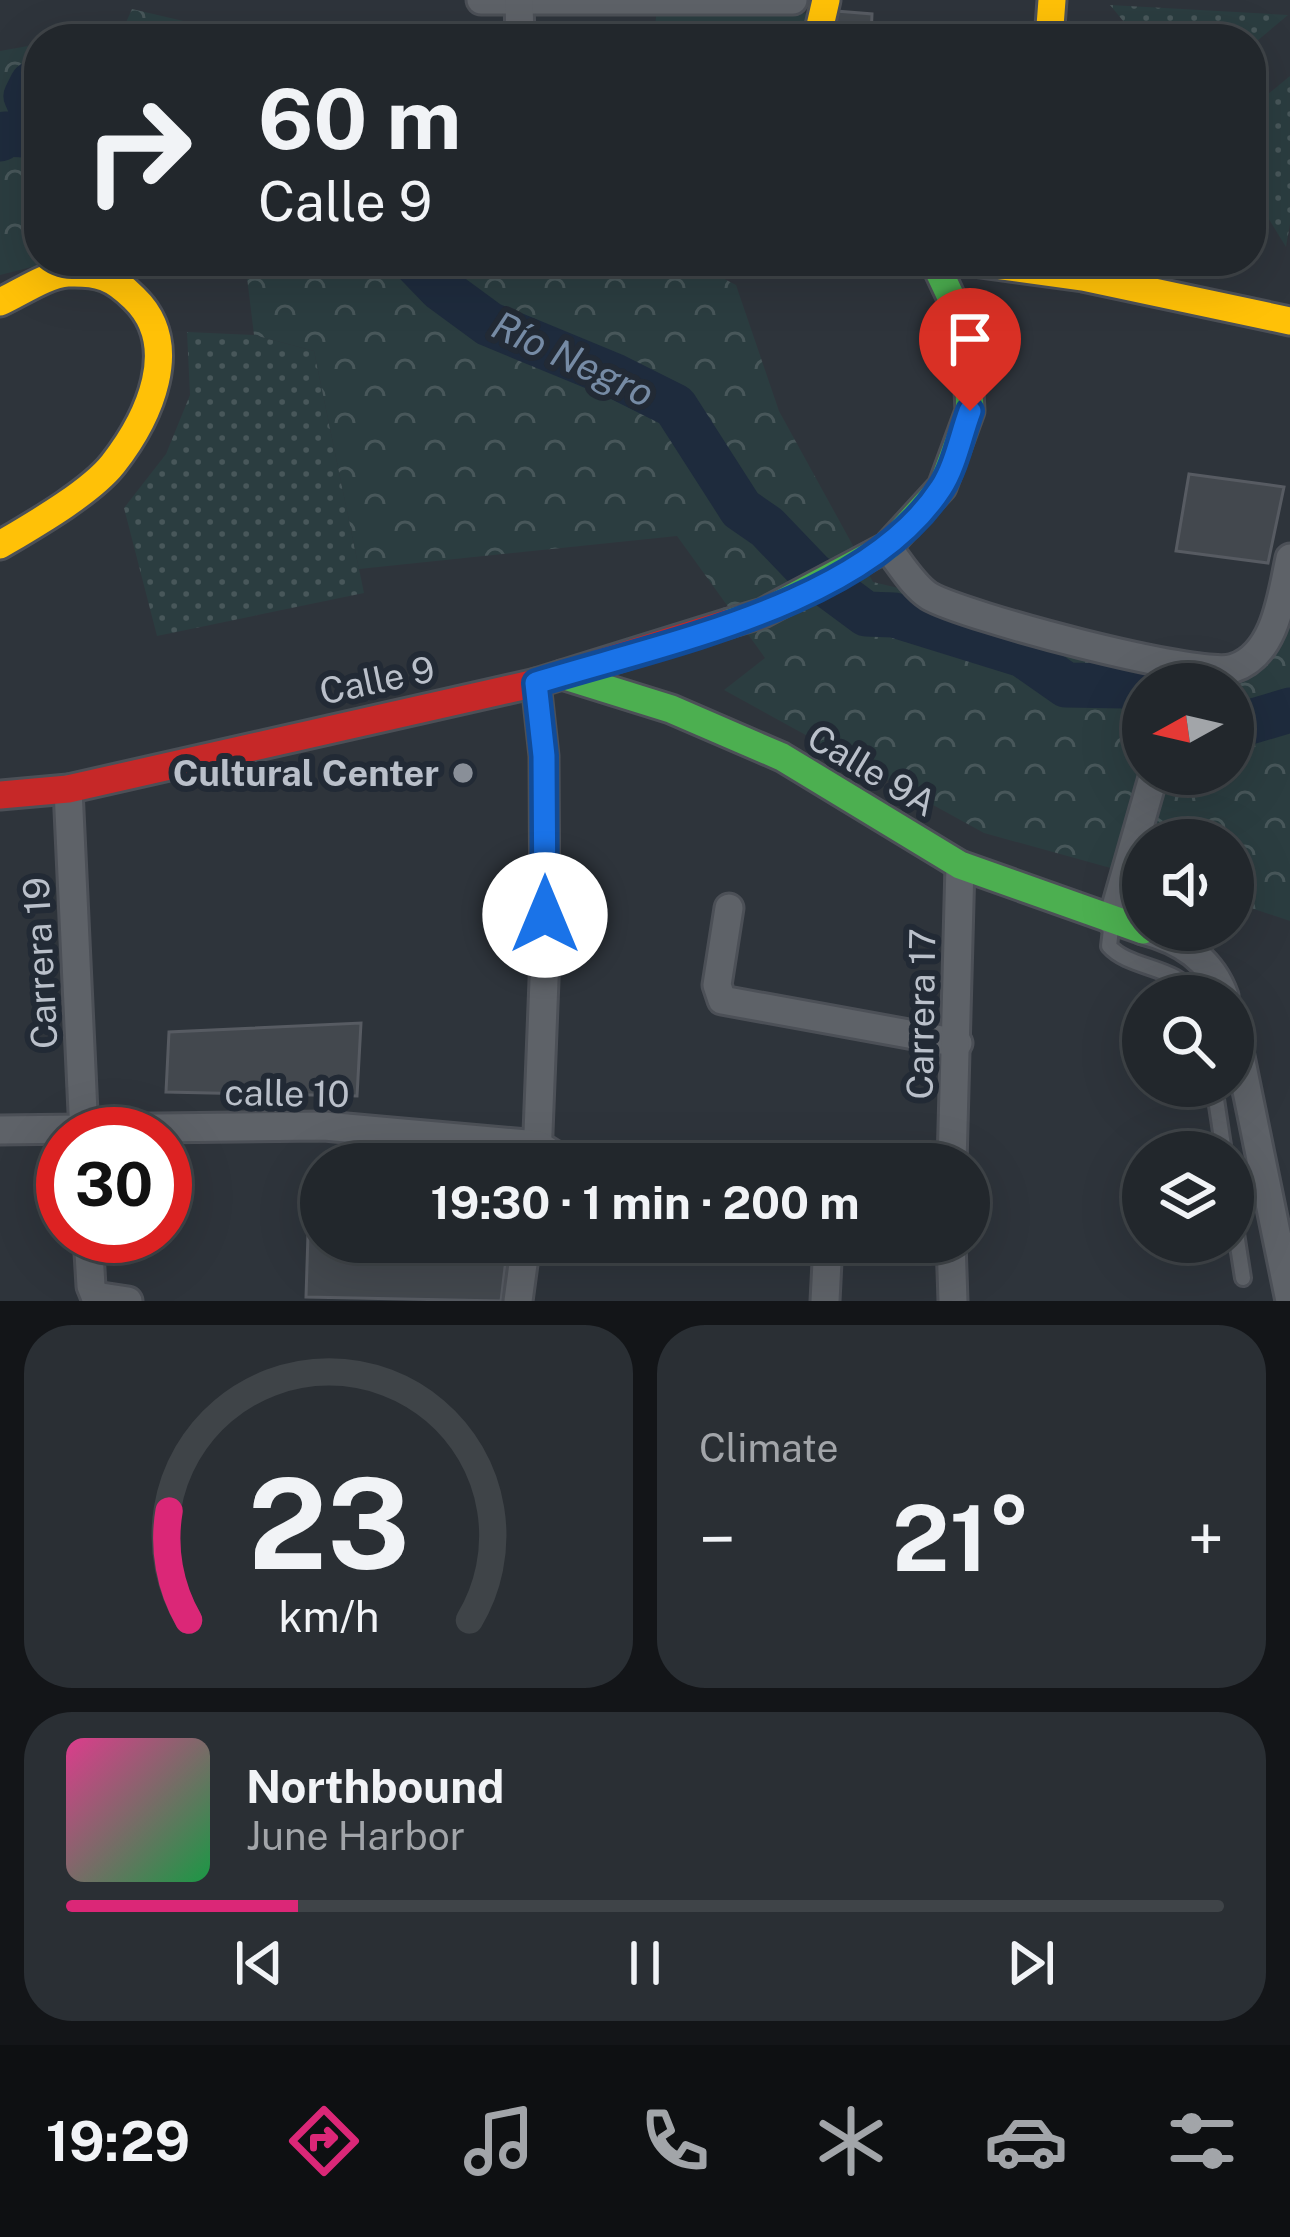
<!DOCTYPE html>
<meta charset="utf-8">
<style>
body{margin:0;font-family:"Public Sans",sans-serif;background:#2a2f34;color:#f1f3f6;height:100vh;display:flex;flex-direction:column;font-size:45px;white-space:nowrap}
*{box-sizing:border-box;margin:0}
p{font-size:39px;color:#a2a5a9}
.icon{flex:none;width:66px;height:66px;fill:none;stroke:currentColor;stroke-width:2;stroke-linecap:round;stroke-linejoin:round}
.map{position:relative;height:1301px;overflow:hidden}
.side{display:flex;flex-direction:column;gap:24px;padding:24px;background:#131518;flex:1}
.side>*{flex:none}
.hud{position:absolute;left:24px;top:24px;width:1242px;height:252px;border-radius:48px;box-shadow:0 12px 48px #0002,0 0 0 3px #3f4448;background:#22272c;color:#f1f3f6;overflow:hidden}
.needle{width:78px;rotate:262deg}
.fabs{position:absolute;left:1122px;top:663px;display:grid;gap:24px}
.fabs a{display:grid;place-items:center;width:132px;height:132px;border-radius:50%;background:#22272c;box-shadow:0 12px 48px #0002,0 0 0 3px #3f4448;font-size:60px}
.speed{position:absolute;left:36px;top:1107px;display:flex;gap:24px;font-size:60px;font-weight:700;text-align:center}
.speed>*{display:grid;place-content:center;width:156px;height:156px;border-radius:50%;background:#22272c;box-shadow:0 12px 48px #0002,0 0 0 3px #3f4448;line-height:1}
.speed .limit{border:18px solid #d22;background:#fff;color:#111}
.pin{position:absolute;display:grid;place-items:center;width:102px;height:102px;color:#fff;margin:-123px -51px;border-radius:50% 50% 50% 0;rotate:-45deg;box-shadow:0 0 12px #0007}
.pin .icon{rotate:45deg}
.me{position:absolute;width:132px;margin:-66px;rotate:0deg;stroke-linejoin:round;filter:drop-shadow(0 0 9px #0008)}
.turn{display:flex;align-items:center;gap:42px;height:252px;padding:0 36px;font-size:54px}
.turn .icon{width:156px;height:156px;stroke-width:2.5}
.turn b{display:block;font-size:84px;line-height:102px}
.big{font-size:90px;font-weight:700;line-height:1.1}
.side .card{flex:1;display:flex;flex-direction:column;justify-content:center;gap:18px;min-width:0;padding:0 42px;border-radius:48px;background:#2a2f34}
.side .dial{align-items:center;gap:0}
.dial svg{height:312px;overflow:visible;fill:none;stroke:#3f4448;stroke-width:7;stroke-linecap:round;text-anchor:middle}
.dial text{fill:#f1f3f6;stroke:none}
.song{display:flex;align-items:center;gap:36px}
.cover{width:144px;height:144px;border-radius:18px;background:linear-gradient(135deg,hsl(330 70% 55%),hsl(140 70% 35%))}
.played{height:12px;border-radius:6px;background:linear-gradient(90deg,#db2777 20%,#3f4448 20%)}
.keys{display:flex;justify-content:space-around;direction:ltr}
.heat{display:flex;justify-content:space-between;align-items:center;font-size:66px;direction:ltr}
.side .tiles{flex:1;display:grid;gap:24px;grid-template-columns:1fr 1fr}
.card:last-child{grid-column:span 2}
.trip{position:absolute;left:300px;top:1143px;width:690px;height:120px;border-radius:60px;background:#22272c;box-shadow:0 12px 48px #0002,0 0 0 3px #3f4448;font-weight:700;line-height:120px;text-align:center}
.menu{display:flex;height:192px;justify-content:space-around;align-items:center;background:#0e1012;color:#a2a5a9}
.menu .icon{width:84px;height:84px}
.menu .on{color:#db2777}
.menu b{font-size:54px;color:#f1f3f6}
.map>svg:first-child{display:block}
.grass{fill:url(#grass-dots)}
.forest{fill:url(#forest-crowns);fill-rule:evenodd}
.garden{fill:#2b3d40}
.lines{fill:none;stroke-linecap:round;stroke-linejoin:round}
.river{stroke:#1e2b3d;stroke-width:45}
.building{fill:#43484e;stroke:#575b62;stroke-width:3}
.lane-casing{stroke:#4c5057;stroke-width:20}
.street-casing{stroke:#4c5057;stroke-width:33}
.fast-casing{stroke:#4c5057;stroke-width:33}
.slow-casing{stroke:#4c5057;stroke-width:33}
.jam-casing{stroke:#4c5057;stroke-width:33}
.lane{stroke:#5e6268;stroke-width:14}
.street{stroke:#5e6268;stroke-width:27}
.fast{stroke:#4caf50;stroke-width:27}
.slow{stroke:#ffc107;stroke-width:27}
.jam{stroke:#c62828;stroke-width:27}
.route-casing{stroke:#114b97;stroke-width:30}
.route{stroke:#1a73e8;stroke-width:21}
.poi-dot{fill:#898f98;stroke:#222a35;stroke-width:4.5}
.labels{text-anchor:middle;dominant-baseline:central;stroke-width:12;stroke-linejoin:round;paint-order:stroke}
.street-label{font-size:36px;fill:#bac0ca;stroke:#222a35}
.poi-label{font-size:36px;font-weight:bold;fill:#bac0ca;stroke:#222a35;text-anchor:end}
.water-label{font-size:39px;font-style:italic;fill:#768ba5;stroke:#222a35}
</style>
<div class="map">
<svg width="1290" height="1301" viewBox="0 0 1290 1301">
<defs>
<pattern id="grass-dots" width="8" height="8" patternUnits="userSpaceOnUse" patternTransform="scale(3)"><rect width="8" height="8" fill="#2b3d40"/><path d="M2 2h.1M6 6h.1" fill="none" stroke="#48575a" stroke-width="1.8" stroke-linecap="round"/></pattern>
<pattern id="forest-crowns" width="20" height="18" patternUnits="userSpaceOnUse" patternTransform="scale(3)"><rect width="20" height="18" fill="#2b3d40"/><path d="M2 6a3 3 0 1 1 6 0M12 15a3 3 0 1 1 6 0" fill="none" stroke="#48575a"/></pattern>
</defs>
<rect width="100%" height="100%" fill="#2e343b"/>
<g class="grass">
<polygon points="1110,5 1288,15 1251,46 1251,39 1138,39"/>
<polygon points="1290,76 1290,224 1286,247 1251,190 1251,108"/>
<polygon points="187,332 254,335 314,351 364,593 157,636 124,508 166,454 190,395"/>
</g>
<g class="forest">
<polygon points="132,9 260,39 68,39 123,29"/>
<polygon points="39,44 39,261 55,261 0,275 0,51"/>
<path d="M245,261h445l46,24 43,126 94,171 359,85 58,-41v295l-57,-19v-62h-90v37l-159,-44 -260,-143 41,-32 -88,-122 -318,33 -45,-218 -60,-16zM1143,684h90v90h-90z"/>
</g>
<polygon class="garden" points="809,13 804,39 654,39 656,16"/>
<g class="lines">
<g class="river">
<polyline points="0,139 5,134 25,135 33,112 26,96 32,84 39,87"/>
<polyline points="414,261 440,288 489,324 615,376 675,406 741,509 767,527 812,574 866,614 894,615 1023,655 1066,685 1126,686 1143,694"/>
<polyline points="1233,727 1290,710"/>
</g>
</g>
<g class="building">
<polygon points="836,11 872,14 871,37 831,39"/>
<polygon points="1189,474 1284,487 1268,563 1176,551"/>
<polygon points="361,1023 357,1096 166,1092 169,1032"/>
<polygon points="310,1171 321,1172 321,1242 508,1242 501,1301 306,1297"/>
</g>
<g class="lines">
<defs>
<g id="lane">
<path d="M1112,921l-3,25c21,24 69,19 85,50"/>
<polyline points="1214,1086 1224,1152"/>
<polyline points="1233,1214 1243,1278"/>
</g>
<g id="street">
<polyline points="481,0 793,0"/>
<polyline points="519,1 520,39"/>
<path d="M887,547c12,15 26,39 42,49 34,20 272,84 305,72 42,-14 48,-73 56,-110"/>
<polyline points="536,683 544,756 545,955 537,1158"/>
<polyline points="68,789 84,1134"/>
<polyline points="729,908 717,985 722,1000 958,1043"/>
<polyline points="1112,921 1154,774"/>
<path d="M1143,930c38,10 68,29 81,66"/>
<polyline points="1233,1022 1290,1301"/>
<polyline points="0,1130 324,1126 538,1145 568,1164"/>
<polyline points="952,1164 960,865"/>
<polyline points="88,1236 91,1286 95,1296 128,1301"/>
<polyline points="951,1242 953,1301"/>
<polyline points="518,1301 526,1242"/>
<polyline points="825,1301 828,1242"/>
</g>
<g id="fast">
<polyline points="729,623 763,613 887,547 942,487 970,411 966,329 934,261"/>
<polyline points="562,675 671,709 782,757 960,865 1143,930"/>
</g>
<g id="slow">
<polyline points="817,39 826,0"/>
<polyline points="1049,39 1052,0"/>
<polyline points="966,261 1083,277 1290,321"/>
<path d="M0,302c20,-9 47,-28 68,-29 31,-1 45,4 66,25 49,47 15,120 -21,166 -23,29 -81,62 -113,81"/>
</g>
<polyline id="jam" points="0,795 68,789 536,683 729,623"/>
</defs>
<use href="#lane" class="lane-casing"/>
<use href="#street" class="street-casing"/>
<use href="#fast" class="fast-casing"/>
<use href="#slow" class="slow-casing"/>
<use href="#jam" class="jam-casing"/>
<use href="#lane" class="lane"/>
<use href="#street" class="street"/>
<use href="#fast" class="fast"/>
<use href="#slow" class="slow"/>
<use href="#jam" class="jam"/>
</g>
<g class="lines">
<defs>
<path id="route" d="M545,915l-1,-159 -8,-73c125,-39 329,-78 405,-195 14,-21 20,-53 29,-77"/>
</defs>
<use href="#route" class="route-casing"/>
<use href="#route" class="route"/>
</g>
<circle class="poi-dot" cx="463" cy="773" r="12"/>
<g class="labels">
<g class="street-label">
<text transform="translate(377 680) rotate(-12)">Calle 9</text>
<text transform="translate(872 770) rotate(31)">Calle 9A</text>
<text transform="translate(40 963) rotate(-93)">Carrera 19</text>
<text transform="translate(921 1014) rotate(-89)">Carrera 17</text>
<text transform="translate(287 1093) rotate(1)">calle 10</text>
</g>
<g class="poi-label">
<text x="439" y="773">Cultural Center</text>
</g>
<g class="water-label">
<text transform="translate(573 359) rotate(25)">Río Negro</text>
</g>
</g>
</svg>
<div class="fabs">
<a><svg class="needle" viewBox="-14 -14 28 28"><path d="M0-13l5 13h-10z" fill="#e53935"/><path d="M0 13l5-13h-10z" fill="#a2a5a9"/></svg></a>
<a><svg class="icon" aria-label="sound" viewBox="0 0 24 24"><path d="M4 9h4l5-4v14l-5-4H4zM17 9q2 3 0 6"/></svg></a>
<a><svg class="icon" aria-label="search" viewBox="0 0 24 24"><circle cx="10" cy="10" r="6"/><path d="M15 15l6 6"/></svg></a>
<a><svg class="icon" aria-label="layers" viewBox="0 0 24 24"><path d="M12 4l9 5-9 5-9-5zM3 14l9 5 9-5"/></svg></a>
</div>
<div class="speed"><div class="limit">30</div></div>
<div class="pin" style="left:970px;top:411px;background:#d93025"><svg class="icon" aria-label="arrive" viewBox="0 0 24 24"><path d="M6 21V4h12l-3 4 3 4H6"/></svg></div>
<svg class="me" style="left:545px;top:915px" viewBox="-20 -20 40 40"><circle r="19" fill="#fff"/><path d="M0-13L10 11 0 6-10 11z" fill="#1a73e8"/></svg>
<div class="trip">19:30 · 1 min · 200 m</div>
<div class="hud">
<div class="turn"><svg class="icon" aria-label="right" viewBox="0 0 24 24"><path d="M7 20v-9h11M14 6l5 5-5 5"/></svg><div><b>60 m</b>Calle 9</div></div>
</div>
</div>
<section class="side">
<div class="tiles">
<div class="card dial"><svg viewBox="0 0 100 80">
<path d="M14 69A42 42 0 1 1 86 69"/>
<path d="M14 69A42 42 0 0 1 9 41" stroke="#db2777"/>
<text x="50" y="56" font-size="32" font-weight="700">23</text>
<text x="50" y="72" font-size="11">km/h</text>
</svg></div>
<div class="card"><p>Climate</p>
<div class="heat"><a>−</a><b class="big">21°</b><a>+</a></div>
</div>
<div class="card">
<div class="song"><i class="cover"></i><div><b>Northbound</b><p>June Harbor</p></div></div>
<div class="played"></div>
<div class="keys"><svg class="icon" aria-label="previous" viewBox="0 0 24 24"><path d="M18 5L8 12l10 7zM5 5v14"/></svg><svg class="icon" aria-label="pause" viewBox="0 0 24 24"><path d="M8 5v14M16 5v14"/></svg><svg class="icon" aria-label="next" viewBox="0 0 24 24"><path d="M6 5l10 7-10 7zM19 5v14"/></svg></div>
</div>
</div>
</section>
<nav class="menu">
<b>19:29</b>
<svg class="icon on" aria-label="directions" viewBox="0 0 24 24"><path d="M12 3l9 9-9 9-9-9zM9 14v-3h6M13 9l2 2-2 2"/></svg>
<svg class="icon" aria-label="music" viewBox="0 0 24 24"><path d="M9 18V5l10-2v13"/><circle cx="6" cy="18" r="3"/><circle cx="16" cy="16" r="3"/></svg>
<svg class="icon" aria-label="phone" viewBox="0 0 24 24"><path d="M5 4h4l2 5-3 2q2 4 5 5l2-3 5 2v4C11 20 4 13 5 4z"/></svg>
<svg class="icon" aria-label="climate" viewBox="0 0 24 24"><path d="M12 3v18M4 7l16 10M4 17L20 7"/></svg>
<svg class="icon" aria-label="car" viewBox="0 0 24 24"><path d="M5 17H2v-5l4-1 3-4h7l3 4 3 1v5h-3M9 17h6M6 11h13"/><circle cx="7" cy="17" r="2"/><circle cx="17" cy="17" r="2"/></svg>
<svg class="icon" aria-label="filters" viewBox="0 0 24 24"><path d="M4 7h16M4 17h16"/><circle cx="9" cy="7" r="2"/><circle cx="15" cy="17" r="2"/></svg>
</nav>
